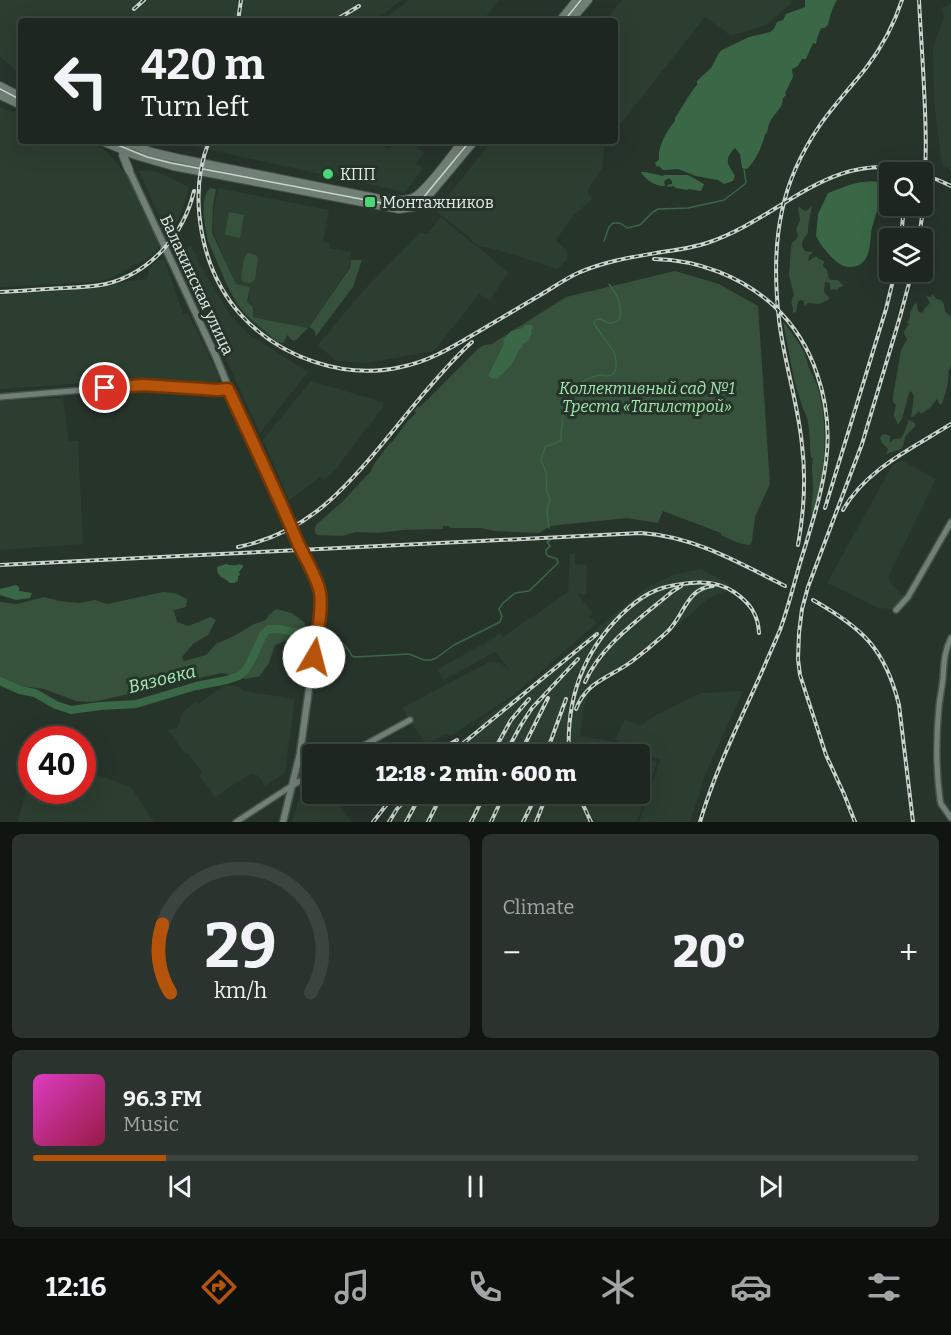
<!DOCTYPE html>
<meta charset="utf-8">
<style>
body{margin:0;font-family:Bitter,serif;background:#2a332d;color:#f1f3f6;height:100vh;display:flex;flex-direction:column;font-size:22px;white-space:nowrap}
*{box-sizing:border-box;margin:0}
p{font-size:20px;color:#a0a5a5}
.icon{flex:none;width:33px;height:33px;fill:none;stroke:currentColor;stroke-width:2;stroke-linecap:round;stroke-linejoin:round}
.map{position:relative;height:822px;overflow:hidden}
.side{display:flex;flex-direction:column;gap:12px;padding:12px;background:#101512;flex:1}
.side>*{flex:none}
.top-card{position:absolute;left:18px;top:18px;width:600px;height:126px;border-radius:6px;box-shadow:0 6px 24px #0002,0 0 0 2px #3b443e;background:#1d2720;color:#f1f3f6;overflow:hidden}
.fabs{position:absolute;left:879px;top:162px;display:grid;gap:12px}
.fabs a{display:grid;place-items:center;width:54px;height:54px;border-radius:6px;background:#1d2720;box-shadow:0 6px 24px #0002,0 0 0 2px #3b443e;font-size:30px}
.speed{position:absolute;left:18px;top:726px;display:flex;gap:12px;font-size:30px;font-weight:700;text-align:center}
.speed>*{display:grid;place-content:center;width:78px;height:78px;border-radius:50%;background:#1d2720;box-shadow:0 6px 24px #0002,0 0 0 2px #3b443e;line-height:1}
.speed .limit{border:9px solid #d22;background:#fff;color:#111}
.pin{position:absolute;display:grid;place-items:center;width:51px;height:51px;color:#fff;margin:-26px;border:3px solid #fff;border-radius:50%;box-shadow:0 2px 6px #0007}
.me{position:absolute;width:66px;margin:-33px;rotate:8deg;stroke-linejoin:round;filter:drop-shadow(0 0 4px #0008)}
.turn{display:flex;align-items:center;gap:21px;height:126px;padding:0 24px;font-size:27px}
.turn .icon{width:78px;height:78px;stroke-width:2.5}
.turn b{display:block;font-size:42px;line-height:51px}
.big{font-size:45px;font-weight:800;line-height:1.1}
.side .tile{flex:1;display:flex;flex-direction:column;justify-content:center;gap:9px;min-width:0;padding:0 21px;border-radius:9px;background:#2a332d}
.side .dial{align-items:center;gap:0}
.dial svg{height:156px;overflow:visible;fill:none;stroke:#3b443e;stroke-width:7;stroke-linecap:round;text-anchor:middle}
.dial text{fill:#f1f3f6;stroke:none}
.song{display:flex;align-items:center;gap:18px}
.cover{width:72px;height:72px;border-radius:9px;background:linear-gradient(135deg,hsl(310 70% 55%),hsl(340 70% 35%))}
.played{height:6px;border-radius:3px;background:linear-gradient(90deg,#b45309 15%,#3b443e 15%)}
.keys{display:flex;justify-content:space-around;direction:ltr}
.heat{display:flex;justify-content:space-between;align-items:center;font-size:33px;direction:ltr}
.side .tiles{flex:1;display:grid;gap:12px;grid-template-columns:1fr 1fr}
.tile:last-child{grid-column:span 2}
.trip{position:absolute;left:302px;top:744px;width:348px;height:60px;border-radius:6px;background:#1d2720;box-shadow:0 6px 24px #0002,0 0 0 2px #3b443e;font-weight:800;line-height:60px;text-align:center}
.tab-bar{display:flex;height:96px;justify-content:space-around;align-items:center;background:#0c100d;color:#a0a5a5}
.tab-bar .icon{width:42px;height:42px}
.tab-bar .on{color:#b45309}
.tab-bar b{font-size:27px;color:#f1f3f6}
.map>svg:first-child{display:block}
.built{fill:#2c3e30}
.green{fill:#36513c}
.water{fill:#3a6846}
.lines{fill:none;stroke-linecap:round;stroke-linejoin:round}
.stream{stroke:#3a6846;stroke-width:1.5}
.river{stroke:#3a6846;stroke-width:8}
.minor-casing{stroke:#475149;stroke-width:8}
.tertiary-casing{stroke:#475149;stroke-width:9}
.secondary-casing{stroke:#475149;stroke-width:10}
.minor{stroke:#718074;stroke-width:5}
.tertiary{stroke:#718074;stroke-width:6}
.secondary{stroke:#718074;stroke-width:8}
.tram{stroke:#cbd4cc;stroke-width:1.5}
.rail-casing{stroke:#cbd4cc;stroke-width:4}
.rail{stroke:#27342a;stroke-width:1.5;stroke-dasharray:4.5;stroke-linecap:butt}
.route-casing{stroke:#753606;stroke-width:15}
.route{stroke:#b45309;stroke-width:10}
.poi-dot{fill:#49d778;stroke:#27342a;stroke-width:2}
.labels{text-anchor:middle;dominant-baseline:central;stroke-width:6;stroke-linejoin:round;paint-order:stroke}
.poi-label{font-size:16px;fill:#e4ece5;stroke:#27342a;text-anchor:start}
.street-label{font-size:16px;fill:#e4ece5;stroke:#27342a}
.park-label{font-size:16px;font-style:italic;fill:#a1e9b1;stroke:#27342a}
.water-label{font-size:18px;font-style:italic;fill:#a5edb5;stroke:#27342a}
</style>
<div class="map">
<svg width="951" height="822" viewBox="0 0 951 822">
<rect width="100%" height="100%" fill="#27342a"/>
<g class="built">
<polygon points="0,0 401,0 385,13 369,21 21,21 21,75 0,57"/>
<polygon points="410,0 498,0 483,21 383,21 381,20"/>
<polygon points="622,0 791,0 791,3 766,25 731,36 705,17 615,131 615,21 605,21"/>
<polygon points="948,4 951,4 951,172 948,167 943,168 941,157 934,100 933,47 944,18 942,7 947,7"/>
<polygon points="0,107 14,113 15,111 21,114 21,141 87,141 103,148 125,173 131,183 159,246 157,251 146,259 109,279 95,282 0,287"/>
<polygon points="168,141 383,141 382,145 389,149 396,141 408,141 424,153 416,163 423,169 405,192 339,178 338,174 332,173 329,177 325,175"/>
<polygon points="492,141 537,141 539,143 541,141 607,141 605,144 602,169 589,187 588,194 592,199 574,215 556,240 566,250 567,260 557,269 502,251 479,246 436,211"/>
<polygon points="153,170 189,187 183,208 177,222 172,228 166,231 139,171"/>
<polygon points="218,188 329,210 323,242 330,243 329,248 351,252 349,268 308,328 254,317 255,310 251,303 248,302 250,287 236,284 213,232 214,206"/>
<polygon points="441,217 508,272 490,301 479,294 434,351 367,363 336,361 318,345 362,292 420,233 427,234"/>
<polygon points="191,246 206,276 231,315 248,334 308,372 260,433 177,252"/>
<polygon points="157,260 165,260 183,314 188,313 219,377 217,382 140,379 0,389 0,295 102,288 128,281 147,279 149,269"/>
<polygon points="311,381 383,402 383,407 335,470 324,480 320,477 289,500 263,440"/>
<polygon points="63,398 69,441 78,441 83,544 0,550 0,401"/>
<polygon points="903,461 936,479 889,575 890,582 903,596 892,609 878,608 827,583 893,464"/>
<polygon points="570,553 575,554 575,564 587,565 586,594 577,594 593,613 589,616 597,623 514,695 452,735 445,734 426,745 402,708 489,662 499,662 510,670 495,652 444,680 438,669 481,645 482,646 500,633 503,637 568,592"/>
<polygon points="701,569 730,584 727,591 709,598 638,660 590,690 584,707 580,736 611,741 657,762 637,822 596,822 592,816 594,822 385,822 394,807 408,794 639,794 639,754 445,754 460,741 480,727 478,723 523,690 646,588 673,575"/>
<polygon points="226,685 239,687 243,691 295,699 285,773 265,786 259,776 251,773 215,797 199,775 202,772 187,753 185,754 168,730 178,727 183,712 196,702 198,704"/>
<polygon points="743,691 705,775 690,822 639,822 660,760 615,740 625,719 640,726 657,714 701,693"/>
<polygon points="46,724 62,728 61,733 73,736 72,739 38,739 41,728 45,729"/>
<polygon points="31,766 32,790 82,790 83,770 131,787 154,822 18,822"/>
<polygon points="304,784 312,786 312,794 331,794 352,822 292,822"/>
</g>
<g class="green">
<path d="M210,188l6,1 -3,17 -1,27 24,51 14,3 -3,15c7,3 7,9 6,15l55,11 -12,12h-4l-5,-5 -3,7 -3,1 -5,-2 -29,-25 -10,-12 -10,-19 -19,-44c-3,-14 -9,-42 2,-53z"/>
<path d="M812,206l-4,21v6l-5,7 -1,6 3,5 8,1 -4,4 -1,5 8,-5 3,3 4,1 1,2 -1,4 4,4 2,9 2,1h7l6,6 -4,1 -4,4 -1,-2 -5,1v-7l-5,-1 -1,10 6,7 -11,5 -11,-1 -4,3v-5l-3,-1 -3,2 -2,10 -3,1v-5c-2,-4 -2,-9 1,-12l-5,-21 2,-29 2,-5 3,-1 2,-5 -2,-5 4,-10 -2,-12 2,-1 3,3 3,1z"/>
<polygon points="229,212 244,215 240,238 225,235"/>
<polygon points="248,253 256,255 258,258 255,280 251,283 243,282 241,278 244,258"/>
<polygon points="351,260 362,260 353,287 316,336 314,330 309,327 350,268"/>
<path d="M675,271l44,13 39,22 12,178 -15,33 -3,24 -2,4c-9,0 -21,-6 -29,-10v-2l-58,-22 -5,12 -31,-5 -77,8 -9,6 -3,1 -44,-2 -13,-3h-31l-1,-2h-6v3l-39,1 -26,3 -22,-1 -14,4 -24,-1 -3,-2v-6l2,-3 26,-23 28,-30 3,-7 16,-21 2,-1 17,-23h1l6,-6 -2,-2 4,-5 2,1 59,-59 5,-3 8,-1 6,-4 68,-43z"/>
<path d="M932,294l5,5 4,1 3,4 1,7 6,6v50l-3,4c2,11 -3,22 -6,33l-2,1 -3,-6 -7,9 -9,6 -2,-3 -6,6h-2l3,-21 -3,-5 -2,2 -7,26 -4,6c-4,-13 -6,-4 -2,-20l-3,-3v-6l8,-46 6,-11c-5,-8 -3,-7 2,-15l-2,-2 3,-4v-6l5,-9 2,1 1,7 4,2 4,-6 4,-4 -4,-7 5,1z"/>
<path d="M783,322l3,3c6,9 13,17 18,27 2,5 3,9 4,13 3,9 9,17 11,26 10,39 6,87 -7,125 -2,-9 1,-17 1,-26 1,-10 -3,-21 0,-31l-2,-2c-2,-14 0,-36 -8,-48l-9,-30z"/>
<polygon points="909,420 915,423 915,426 905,437 903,446 901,449 886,454 888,449 881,442 880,438 882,435 885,434 890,436 890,443 894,439 901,438 904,433"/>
<polygon points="163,592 175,593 187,599 186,607 174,610 177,622 188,626 211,617 216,620 208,635 193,644 182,657 184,661 206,655 216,644 232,637 254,624 266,620 268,616 276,609 292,613 305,623 305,643 288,640 275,645 269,663 260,676 246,679 222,673 93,702 76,701 44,689 11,685 0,678 0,602 17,604 44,597 60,601 79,603 95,600 107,604"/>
</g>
<g class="water">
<path d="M805,0h32c-5,8 -7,16 -9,25l-2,1 -1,2h-4l-4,10 -1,6 -3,-1 -7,16h-4l-4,7 -6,3 1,8 -8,16 1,2 -3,3c0,11 -9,15 -13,24 -2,3 -2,7 -3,11l-2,1c-3,13 -9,26 -18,35l-5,-1 -2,-14 -5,-6c-12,12 -7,16 0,28l-2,5 -9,3 -6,-4 -22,-4 -18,-7 -15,1 -4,-4 -2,1 -2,-4 4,-3c-2,-12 8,-30 16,-39v-3c8,-11 13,-23 22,-33v-4l14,-13 8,-15 3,-3 27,-13 21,-5 4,-3 3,-7 6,-2 3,-6 19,-7z"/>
<path d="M641,172h4l18,4 1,-1h24l16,9 -3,7 -13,-2 -1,1 -11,-2 -3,-2 -5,1 -1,-2 5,-1v-3l-3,-3 -5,3 1,5c-8,1 -20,-6 -24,-14z"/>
<path d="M861,182c8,0 21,-3 25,6 5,11 -9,18 -11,29 -1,5 -4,12 -4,17 -1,16 -3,34 -23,33 -12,-1 -27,-21 -32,-31l2,-22 10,-21 21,-8z"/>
<path d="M525,325h7l1,3 -2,2 1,3 -3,7 -6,4 -1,4 -3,1c-3,10 -11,22 -20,27v3l-7,-1 -4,-2 16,-32 -1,-4 8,-9 12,-3z"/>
<path d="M226,564c9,3 12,-1 17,1v2l-4,5 1,3 -2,1v5l-4,2h-4c-6,-6 -13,-5 -13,-16z"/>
<polygon points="16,585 19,587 19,591 32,593 30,598 16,600 0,595 0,589"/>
</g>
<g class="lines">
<g class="stream">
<polyline points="604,241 609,227 613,223 620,223 627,228 640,225 653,212 658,209 688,208 724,200 745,184 746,182 744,169"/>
<path d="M549,528l-2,-17 3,-12 -3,-7 -1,-20 -5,-12 2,-7 3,-7 8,-2 7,-4c1,-31 4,-58 39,-65 5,0 9,3 13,-1 5,-4 3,-16 1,-22l-20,-28 1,-4 5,-1c9,4 11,7 20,0 2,-15 -2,-23 -11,-35"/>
<path d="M322,638c17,3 22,2 30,18l3,1 54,-3 15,6h7l5,-2 18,-13 46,-23 2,-6 -3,-7 4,-6 12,-10 14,-2 29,-28 -1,-4 -9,-3 -2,-3v-3l4,-4 -3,-4 2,-1 2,-2"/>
</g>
<polyline class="river" points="0,681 20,690 35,693 56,705 71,710 100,706 136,704 196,686 227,680 239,676 245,671 251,661 264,633 269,629 280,629 311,636"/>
<defs>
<g id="minor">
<polyline points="0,397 143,385 218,389 229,389"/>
<polyline points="896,610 908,597 951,522"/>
<path d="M951,638c-7,14 -7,25 -8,40 -1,10 -3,19 -4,28 -3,31 -3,64 1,94l1,4 10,14"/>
<polyline points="348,754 410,720"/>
<polyline points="236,822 293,785 312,774"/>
</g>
<polyline id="tertiary" points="129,170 216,357 229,389 319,588 321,600 320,611 300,753 283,822"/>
<g id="secondary">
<polyline points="560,21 577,0"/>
<polyline points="570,21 588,0"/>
<polyline points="0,86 21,97"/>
<polyline points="0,95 21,105"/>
<polyline points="102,141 135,155 173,166 399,209 413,207 423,202 474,141"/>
<path d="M123,141l28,11 30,7 199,40c11,1 23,3 33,-1 13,-6 40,-44 50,-57"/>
<polyline points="126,148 123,155 129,170"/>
</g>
</defs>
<use href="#minor" class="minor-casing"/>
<use href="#tertiary" class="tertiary-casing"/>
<use href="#secondary" class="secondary-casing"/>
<use href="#minor" class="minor"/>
<use href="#tertiary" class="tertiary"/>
<use href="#secondary" class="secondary"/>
<g class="tram">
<polyline points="564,21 581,0"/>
<polyline points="0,89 21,100"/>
<polyline points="108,141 147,157 171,163 398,206 414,204 423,198 470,141"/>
</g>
<defs>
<g id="rail">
<path d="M919,0c4,80 13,159 0,238"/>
<polyline points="134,9 144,0"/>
<polyline points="238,21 241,0"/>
<polyline points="334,21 359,6"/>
<path d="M209,141c-22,56 -8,131 33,175 39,42 103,64 159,51 26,-5 48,-18 70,-31 24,-14 47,-28 71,-42 12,-7 23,-15 36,-21 27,-12 55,-16 84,-21 15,-2 30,-4 45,-9 74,-24 124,-96 210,-71"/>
<polyline points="922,174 938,180 951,186"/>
<polyline points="901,238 904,206"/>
<path d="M654,259c44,1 87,17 120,47 20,19 35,43 43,68 22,63 6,113 -12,173 -9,27 -15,56 -25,83 -5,12 -11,25 -16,37 -22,50 -49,103 -64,155"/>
<path d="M0,292c22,-1 43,-3 65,-4 14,-1 28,-1 41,-4 45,-11 78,-50 88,-93"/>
<polyline points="825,508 886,309 895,272"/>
<path d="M843,510c23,-41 70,-62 108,-86"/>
<path d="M798,545c6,-33 8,-67 4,-100 -4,-42 -18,-83 -23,-125 -4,-36 -5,-73 3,-109 6,-30 21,-61 38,-86 14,-20 31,-38 46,-57 16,-21 28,-43 36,-68"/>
<path d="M238,547c64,-13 100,-50 140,-98 16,-19 31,-38 47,-57 15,-17 30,-35 47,-50"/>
<path d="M0,565l641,-32c52,3 99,30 144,53"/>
<path d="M813,600c49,28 72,48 86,105l14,117"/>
<path d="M585,682c16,-37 57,-65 88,-91l8,-5"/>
<path d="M576,709c11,-28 33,-31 55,-47 12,-9 24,-19 35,-29 18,-16 20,-45 47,-47"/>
<polyline points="433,754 457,740"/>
<polyline points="450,754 597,634"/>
<polyline points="492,754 511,720 529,699"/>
<polyline points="505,754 521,725 532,708 578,659"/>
<polyline points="520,754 548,698"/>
<polyline points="546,754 566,699"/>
<path d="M569,754c-3,-55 13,-101 53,-140 19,-18 34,-27 60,-30 18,-3 36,-3 52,8 16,11 24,22 25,41"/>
<polyline points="578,794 591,822"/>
<polyline points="354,795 356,794"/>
<polyline points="373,822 395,794"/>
<polyline points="389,822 397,809 411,794"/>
<polyline points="406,822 421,794"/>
<polyline points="428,822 442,794"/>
<polyline points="471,822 485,794"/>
<polyline points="491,822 504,794"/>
<polyline points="523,822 537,794"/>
<polyline points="536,822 547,794"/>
<polyline points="855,822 844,794 826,755 800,675 798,659 799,633 802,609 808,587 862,444 900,317 912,272"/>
</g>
</defs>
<use href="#rail" class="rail-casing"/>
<use href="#rail" class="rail"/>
</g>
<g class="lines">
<defs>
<path id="route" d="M105,388l38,-3 75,5 10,-1c24,51 48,102 70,154 7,16 19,33 22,50 3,19 -4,45 -6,64"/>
</defs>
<use href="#route" class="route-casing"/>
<use href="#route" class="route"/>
</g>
<g class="poi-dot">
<circle cx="328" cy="174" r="6"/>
<rect x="364" y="196" width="12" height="12" rx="3"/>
</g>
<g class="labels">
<g class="poi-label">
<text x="340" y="174">КПП</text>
<text x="382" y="202">Монтажников</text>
</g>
<g class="street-label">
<text transform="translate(197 285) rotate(65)">Балакинская улица</text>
</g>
<g class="park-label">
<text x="647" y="388">Коллективный сад №1<tspan x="647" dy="18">Треста «Тагилстрой»</tspan></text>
</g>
<g class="water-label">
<text transform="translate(162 679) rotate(-14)">Вязовка</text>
</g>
</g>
</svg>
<div class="fabs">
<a><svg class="icon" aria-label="search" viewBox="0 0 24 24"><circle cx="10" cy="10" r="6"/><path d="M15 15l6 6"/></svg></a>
<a><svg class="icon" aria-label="layers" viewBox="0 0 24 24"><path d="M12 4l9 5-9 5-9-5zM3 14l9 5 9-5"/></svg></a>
</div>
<div class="speed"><div class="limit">40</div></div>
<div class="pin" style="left:105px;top:388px;background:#d93025"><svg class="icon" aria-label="arrive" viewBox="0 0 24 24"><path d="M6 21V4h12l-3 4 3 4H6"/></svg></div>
<svg class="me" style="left:314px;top:657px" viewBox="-20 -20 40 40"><circle r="19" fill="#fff"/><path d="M0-13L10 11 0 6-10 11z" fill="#b45309"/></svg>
<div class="trip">12:18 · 2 min · 600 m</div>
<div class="top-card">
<div class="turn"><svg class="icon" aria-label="left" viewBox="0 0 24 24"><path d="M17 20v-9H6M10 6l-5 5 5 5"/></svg><div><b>420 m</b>Turn left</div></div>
</div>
</div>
<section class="side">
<div class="tiles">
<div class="tile dial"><svg viewBox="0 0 100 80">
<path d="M14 69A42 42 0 1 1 86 69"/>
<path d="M14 69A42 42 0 0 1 10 34" stroke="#b45309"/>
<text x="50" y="56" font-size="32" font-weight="700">29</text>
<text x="50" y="72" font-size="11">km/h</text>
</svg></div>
<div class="tile"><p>Climate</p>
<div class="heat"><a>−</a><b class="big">20°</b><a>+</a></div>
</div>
<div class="tile">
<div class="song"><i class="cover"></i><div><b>96.3 FM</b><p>Music</p></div></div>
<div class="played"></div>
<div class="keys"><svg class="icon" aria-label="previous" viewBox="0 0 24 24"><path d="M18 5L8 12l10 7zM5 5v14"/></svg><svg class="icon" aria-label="pause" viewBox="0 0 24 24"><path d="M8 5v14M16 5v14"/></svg><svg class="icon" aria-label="next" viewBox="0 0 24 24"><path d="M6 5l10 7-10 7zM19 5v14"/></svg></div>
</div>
</div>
</section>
<nav class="tab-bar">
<b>12:16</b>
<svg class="icon on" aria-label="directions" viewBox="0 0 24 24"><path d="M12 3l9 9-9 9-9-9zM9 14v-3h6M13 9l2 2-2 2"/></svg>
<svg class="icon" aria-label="music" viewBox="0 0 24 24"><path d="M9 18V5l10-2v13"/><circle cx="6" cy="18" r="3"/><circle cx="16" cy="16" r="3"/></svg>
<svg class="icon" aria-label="phone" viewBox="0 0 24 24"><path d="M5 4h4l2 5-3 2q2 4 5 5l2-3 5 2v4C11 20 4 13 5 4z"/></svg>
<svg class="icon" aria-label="climate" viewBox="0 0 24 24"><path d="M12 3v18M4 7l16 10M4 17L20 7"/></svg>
<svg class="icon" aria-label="car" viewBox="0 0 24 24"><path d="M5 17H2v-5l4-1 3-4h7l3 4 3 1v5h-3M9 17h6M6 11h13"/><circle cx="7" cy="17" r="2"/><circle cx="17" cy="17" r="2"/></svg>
<svg class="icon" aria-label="filters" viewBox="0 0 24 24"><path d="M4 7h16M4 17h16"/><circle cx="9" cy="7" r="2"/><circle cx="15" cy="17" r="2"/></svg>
</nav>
